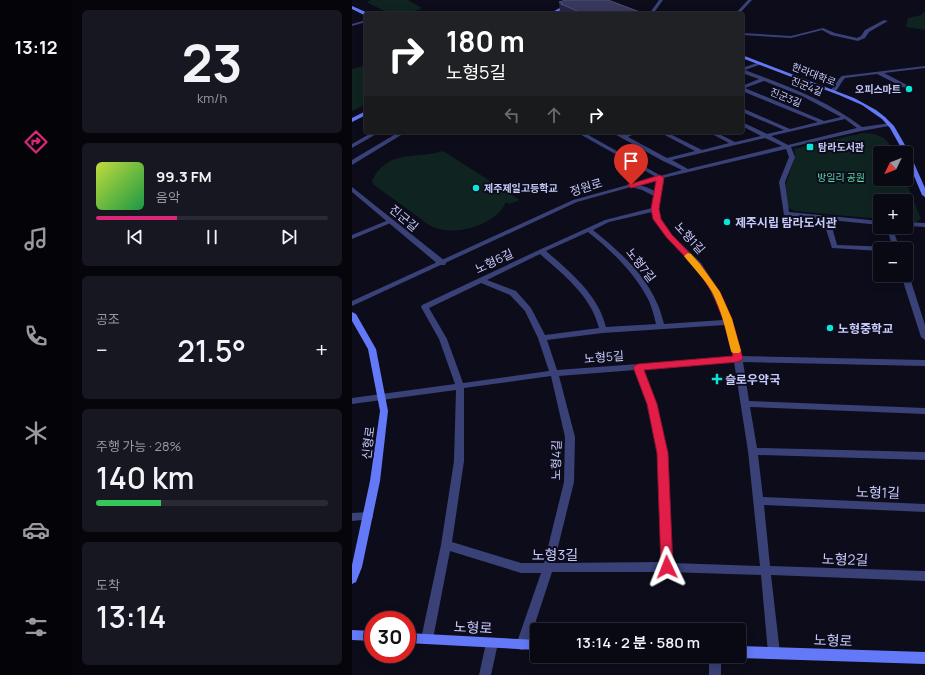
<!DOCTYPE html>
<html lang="ko">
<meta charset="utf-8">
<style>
body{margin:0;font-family:Manrope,"Noto Sans KR",sans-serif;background:#171722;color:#f1f3f6;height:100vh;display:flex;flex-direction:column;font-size:15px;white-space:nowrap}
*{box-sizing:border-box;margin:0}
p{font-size:13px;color:#999aa0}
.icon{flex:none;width:22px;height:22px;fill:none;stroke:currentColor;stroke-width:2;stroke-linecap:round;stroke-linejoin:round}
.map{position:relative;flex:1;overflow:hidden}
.details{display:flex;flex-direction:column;gap:10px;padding:10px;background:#05050b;width:280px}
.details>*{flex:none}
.hud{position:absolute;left:12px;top:12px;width:380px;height:122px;border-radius:4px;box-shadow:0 2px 10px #0003,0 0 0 1px #292a34;background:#202124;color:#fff;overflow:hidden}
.needle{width:26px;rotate:227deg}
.buttons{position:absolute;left:521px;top:146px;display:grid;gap:8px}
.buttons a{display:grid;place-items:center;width:40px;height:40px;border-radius:4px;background:#090914;box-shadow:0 2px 10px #0003,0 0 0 1px #292a34;font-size:20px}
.speed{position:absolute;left:12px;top:611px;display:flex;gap:8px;font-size:20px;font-weight:700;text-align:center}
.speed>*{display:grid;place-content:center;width:52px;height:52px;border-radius:50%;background:#090914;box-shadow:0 2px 10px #0003,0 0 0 1px #292a34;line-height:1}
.speed .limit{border:6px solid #d22;background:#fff;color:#111}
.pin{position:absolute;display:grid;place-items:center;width:34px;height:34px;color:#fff;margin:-41px -17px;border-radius:50% 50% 50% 0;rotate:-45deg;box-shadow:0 0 4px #0007}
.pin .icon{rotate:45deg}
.me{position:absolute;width:44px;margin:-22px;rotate:358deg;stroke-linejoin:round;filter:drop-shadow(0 0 3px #0008)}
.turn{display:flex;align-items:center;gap:14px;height:84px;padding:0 16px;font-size:18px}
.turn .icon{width:52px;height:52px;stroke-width:2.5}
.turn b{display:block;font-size:28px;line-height:34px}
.lanes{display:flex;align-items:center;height:38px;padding:0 16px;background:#0003;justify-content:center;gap:20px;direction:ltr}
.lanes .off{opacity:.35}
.big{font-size:30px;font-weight:600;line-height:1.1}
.details .widget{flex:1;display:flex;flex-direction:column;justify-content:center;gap:6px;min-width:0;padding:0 14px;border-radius:6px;background:#171722}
.details .dial{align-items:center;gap:0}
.dial b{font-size:52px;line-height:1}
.song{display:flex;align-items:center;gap:12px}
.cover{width:48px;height:48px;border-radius:6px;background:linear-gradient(135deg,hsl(70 70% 55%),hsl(140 70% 35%))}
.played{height:4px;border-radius:2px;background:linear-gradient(90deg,#db2777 35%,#292a34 35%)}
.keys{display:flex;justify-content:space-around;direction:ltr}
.heat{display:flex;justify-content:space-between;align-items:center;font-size:22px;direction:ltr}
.charge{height:6px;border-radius:3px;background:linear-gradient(90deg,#34c759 28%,#292a34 0)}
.trip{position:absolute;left:178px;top:623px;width:216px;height:40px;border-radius:4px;background:#090914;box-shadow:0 2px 10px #0003,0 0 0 1px #292a34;font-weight:600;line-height:40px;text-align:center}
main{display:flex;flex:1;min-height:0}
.dock{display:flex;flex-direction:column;width:72px;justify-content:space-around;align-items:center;background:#040408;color:#999aa0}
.dock .icon{width:28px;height:28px}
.dock .on{color:#db2777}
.dock b{font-size:18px;color:#f1f3f6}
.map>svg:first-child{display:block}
.green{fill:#0f2420}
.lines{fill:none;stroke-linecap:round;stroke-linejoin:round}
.minor{fill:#394177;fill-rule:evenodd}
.tertiary{fill:#394177;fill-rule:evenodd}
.secondary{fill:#6479f7;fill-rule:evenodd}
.wall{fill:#262549}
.building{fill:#38375c;stroke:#4e4e75}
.route{fill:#e11d48;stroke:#92132f}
.slow{fill:#f59e0b}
.poi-dot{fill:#0be5d6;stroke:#0c0c1b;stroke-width:1.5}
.labels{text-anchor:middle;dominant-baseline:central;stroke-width:4;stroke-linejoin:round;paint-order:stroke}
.far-street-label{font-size:10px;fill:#c8cbfc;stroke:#0c0c1b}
.far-poi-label{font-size:10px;font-weight:bold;fill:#c8cbfc;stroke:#0c0c1b;text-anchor:start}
.far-park-label{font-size:10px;fill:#59d7a2;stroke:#0c0c1b}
.street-label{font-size:12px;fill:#c8cbfc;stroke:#0c0c1b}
.poi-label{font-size:12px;font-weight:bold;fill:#c8cbfc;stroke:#0c0c1b;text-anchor:start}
.near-street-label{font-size:14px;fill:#c8cbfc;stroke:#0c0c1b}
</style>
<main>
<nav class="dock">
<b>13:12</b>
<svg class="icon on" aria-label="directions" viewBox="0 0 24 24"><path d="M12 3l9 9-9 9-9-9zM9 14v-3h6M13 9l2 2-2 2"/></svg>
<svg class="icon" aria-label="music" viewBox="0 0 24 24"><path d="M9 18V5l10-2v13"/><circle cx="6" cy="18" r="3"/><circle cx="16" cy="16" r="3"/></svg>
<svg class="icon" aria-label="phone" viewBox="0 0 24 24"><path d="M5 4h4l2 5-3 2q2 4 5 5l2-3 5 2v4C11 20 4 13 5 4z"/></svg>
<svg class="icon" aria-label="climate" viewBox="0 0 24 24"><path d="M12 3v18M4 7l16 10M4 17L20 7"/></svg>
<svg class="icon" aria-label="car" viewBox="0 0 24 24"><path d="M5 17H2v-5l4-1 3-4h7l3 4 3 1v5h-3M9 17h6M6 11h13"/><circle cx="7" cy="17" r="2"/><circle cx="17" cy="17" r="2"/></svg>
<svg class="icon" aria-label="filters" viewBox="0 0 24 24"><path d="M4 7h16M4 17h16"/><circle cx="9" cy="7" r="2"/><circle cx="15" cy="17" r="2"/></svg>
</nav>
<section class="details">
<div class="widget dial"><b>23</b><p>km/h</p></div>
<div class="widget">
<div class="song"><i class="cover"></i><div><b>99.3 FM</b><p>음악</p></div></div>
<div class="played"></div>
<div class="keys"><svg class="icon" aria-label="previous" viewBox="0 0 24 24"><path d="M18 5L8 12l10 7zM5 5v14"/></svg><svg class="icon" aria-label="pause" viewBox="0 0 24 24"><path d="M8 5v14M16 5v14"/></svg><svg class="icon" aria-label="next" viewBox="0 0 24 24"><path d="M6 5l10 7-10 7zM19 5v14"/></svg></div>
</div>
<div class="widget"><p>공조</p>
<div class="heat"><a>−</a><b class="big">21.5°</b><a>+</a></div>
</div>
<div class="widget"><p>주행 가능 · 28%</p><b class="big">140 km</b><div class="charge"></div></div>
<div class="widget"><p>도착</p><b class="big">13:14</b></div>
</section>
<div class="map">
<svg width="573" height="675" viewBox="0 0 573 675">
<rect width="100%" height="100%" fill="#0c0c1b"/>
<g class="green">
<path d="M19,0h37l14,8c-24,11 -33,6 -55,-6z"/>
<polygon points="573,11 573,30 554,27 556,18 569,15"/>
<polygon points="14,65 14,104 0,111 0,69"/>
<path d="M511,133c17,1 24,4 31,20h-14v26h25l16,40 -5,3 -10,-1v-20h-26v18l-86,-8 -7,-4 -1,-23 9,-28 -1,-7z"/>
<path d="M91,151l77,49 -11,4 -3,-2c-12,27 -64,39 -85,17l-47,-34 -2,-4c16,-33 43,-21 71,-30z"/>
</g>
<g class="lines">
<g class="minor">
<polygon points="396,0 400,0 387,14 383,14"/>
<polygon points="532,20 536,21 517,32 513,38 506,41 479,35 470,30 439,38 390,35 390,33 439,36 471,28 483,33 505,38 509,36 513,30"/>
<path d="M408,62l2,1v1l-17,6c41,16 82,30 117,57l29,-4 1,1 -3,2 -28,5 -70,16 4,10 -10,25 4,30 91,9v4l-50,-5 7,25 56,2 -7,-20h6l8,22h-20v2l-48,-3 -9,-28 -39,-5 -5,-33 10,-25 -3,-8 -123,29 -5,31 2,10 12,16 29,28 19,29 12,30 9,34 184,4v6l-182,-4 6,39 176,7v6l-175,-7 7,41 168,4v8l-167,-5 5,42 162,7v8l-161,-7 6,61 155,5v10l-154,-6 9,78 -2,4 -4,2 -4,-2 -2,-4 -7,-78 -94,-3h-115l-24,73 -2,4 -4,1 -4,-1 -2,-4 25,-72h-20l-71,-22 -17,88 -2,4 -4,1 -4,-1 -2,-4 20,-94 13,-84 2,-71 -104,14v-6l103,-14 -16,-45 -18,-32 1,-2 117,-55 66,-30 47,-12 2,-12 -12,-6 -11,-3 -54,15 -225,104v-5l221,-101 109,-30 -19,-9 -52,-29h7l6,3 6,-3h8l-10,5 39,21 28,-7 -36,-19h7l36,18 27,-7 -21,-11h7l20,10 26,-6 -19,-10v-4l25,12 17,-4 -42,-18v-4l48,21 28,-7 -76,-31v-5l17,-7 -17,-6v-5zM412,81l38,15 39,21 -17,4 -79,-33zM493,119l12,9 -69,17 -17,-9zM413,138l17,8 -94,23 -16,-9zM304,180l-1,11 -9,-4 -8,-2zM300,212c5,22 31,38 44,55 12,17 20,34 27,53l-59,4c-2,-7 -4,-15 -7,-21 -13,-30 -39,-53 -64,-73l16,-8zM236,232c24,19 47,41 61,69 3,7 5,15 7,23l-50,3c-8,-33 -36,-55 -60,-76zM188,254c24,21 51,42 59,74l-54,7 -14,-27 -15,-17 -29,-11zM129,283l29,12 15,16 13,27 11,33 -86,12 -16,-44 -18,-31zM373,325l8,32 -176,13 -10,-30 56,-7zM382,362l14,89 12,115 -88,-3 -4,-110 -12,-49 -13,-35zM283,370l13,34 10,49 4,109 -108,1 20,-81 1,-45 -16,-61zM199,376l14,61 -1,45 -20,81h-23l-69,-21 12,-81v-73z"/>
<path d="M573,66v2l-41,5 25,13v2h-4l-28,-14 -32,4c-4,4 -6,10 -10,14l-5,-1c5,-5 7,-11 12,-15z"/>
<polygon points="21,132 28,132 0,148 0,144"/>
<polygon points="47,132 54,132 0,165 0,160"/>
<polygon points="39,219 42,221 41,222 0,239 0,235"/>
<polygon points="554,222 573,223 573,227 554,226"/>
<polygon points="554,273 557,275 573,325 573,340 569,337 549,275 554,275"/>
<polygon points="16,512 20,513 21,516 20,519 0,521 0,513"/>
<rect x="357" y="656" width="12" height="19"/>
</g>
<g class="tertiary">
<polygon points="307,0 311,0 301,14 297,14"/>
<polygon points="14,20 14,22 0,26 0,24"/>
<polygon points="224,132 231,132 311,177 308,179 306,178"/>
<polygon points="0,187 93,261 94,263 93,265 87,265 0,192"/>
<polygon points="140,638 144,639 146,643 139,675 127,675 134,643 136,639"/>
</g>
<g class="secondary">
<polygon points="222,0 227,0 202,14 197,14"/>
<polygon points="0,6 16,13 16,14 12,15 0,9"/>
<polygon points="390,55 502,98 524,110 533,117 542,126 557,152 573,188 573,197 570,195 554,157 554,153 552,153 538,128 530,119 510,105 487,95 390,58"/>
<polygon points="14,111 14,115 0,122 0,118"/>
<polygon points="0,312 4,314 24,349 36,411 28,481 10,567 4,582 0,584 0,565 18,481 28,411 16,349 0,321"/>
<polygon points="0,630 21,631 21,641 0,640"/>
<polygon points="55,633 185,640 185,650 55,643"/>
<polygon points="387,646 573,652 573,664 387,658 383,656 387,656"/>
</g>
</g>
<polygon class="wall" points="214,0 256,0 293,14 208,14 207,2"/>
<polygon class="building" points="214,0 256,0 293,14 232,14 209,4 211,4 207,2"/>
<polygon class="route" points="308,175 312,178 307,209 309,219 320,235 348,264 368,292 380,319 391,359 386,362 292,370 305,404 316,453 321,567 319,571 315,573 310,571 309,567 305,453 295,404 281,367 286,364 381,356 371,319 360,292 343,267 315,238 301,219 299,209 304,181 279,188 275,185"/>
<path class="slow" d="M336,253l3,1 9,10 20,28 12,27 9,32 -2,2h-6l-2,-2c-5,-20 -9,-40 -19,-59 -7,-13 -19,-24 -28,-36z"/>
<g class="poi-dot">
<circle cx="557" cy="89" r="4"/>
<rect x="454" y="143" width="8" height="8" rx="2"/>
<circle cx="124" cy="188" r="4"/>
<circle cx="375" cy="222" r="4"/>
<circle cx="478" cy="328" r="4"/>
<path d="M363 373h4v4h4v4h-4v4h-4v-4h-4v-4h4z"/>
</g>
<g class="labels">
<g class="far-street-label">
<text transform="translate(462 74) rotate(21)">한라대학로</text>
<text transform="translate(455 86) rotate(22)">진군4길</text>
<text transform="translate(434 97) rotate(22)">진군3길</text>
</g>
<g class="far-poi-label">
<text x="549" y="89" text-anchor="end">오피스마트</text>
<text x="466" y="147">탐라도서관</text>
<text x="132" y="188">제주제일고등학교</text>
</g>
<g class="far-park-label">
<text x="489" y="177">방일리 공원</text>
</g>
<g class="street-label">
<text transform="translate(234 187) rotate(-17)">정원로</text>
<text transform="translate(52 218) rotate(40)">진군길</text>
<text transform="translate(338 238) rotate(48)">노형1길</text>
<text transform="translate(142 261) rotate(-25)">노형6길</text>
<text transform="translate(289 265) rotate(52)">노형7길</text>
<text transform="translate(252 357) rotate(-4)">노형5길</text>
<text transform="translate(16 443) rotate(-83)">신형로</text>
<text transform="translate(204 460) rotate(-89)">노형4길</text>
</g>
<g class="poi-label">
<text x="383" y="222">제주시립 탐라도서관</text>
<text x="486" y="328">노형중학교</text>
<text x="373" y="379">슬로우약국</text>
</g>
<g class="near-street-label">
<text transform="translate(526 492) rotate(2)">노형1길</text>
<text x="203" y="554">노형3길</text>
<text transform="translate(493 559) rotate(2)">노형2길</text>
<text transform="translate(121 627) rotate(3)">노형로</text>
<text transform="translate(481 640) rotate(2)">노형로</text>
</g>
</g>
</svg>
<div class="buttons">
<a><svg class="needle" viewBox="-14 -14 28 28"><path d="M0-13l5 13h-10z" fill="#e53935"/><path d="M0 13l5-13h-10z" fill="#999aa0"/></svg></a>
<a>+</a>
<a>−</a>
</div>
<div class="speed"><div class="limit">30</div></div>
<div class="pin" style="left:279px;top:185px;background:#d93025"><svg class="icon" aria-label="arrive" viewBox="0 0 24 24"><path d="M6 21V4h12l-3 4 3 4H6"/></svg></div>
<svg class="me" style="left:315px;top:567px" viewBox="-20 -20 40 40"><path d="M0-17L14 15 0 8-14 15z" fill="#e11d48" stroke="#fff" stroke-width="4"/></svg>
<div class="trip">13:14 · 2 분 · 580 m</div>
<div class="hud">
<div class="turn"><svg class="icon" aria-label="right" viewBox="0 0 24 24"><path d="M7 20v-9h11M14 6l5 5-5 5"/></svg><div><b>180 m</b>노형5길</div></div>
<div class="lanes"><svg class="icon off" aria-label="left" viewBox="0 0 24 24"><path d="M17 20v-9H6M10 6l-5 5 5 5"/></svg><svg class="icon off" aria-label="ahead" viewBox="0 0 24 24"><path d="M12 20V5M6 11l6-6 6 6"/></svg><svg class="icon" aria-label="right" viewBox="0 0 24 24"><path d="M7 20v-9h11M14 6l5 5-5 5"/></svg></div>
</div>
</div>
</main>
